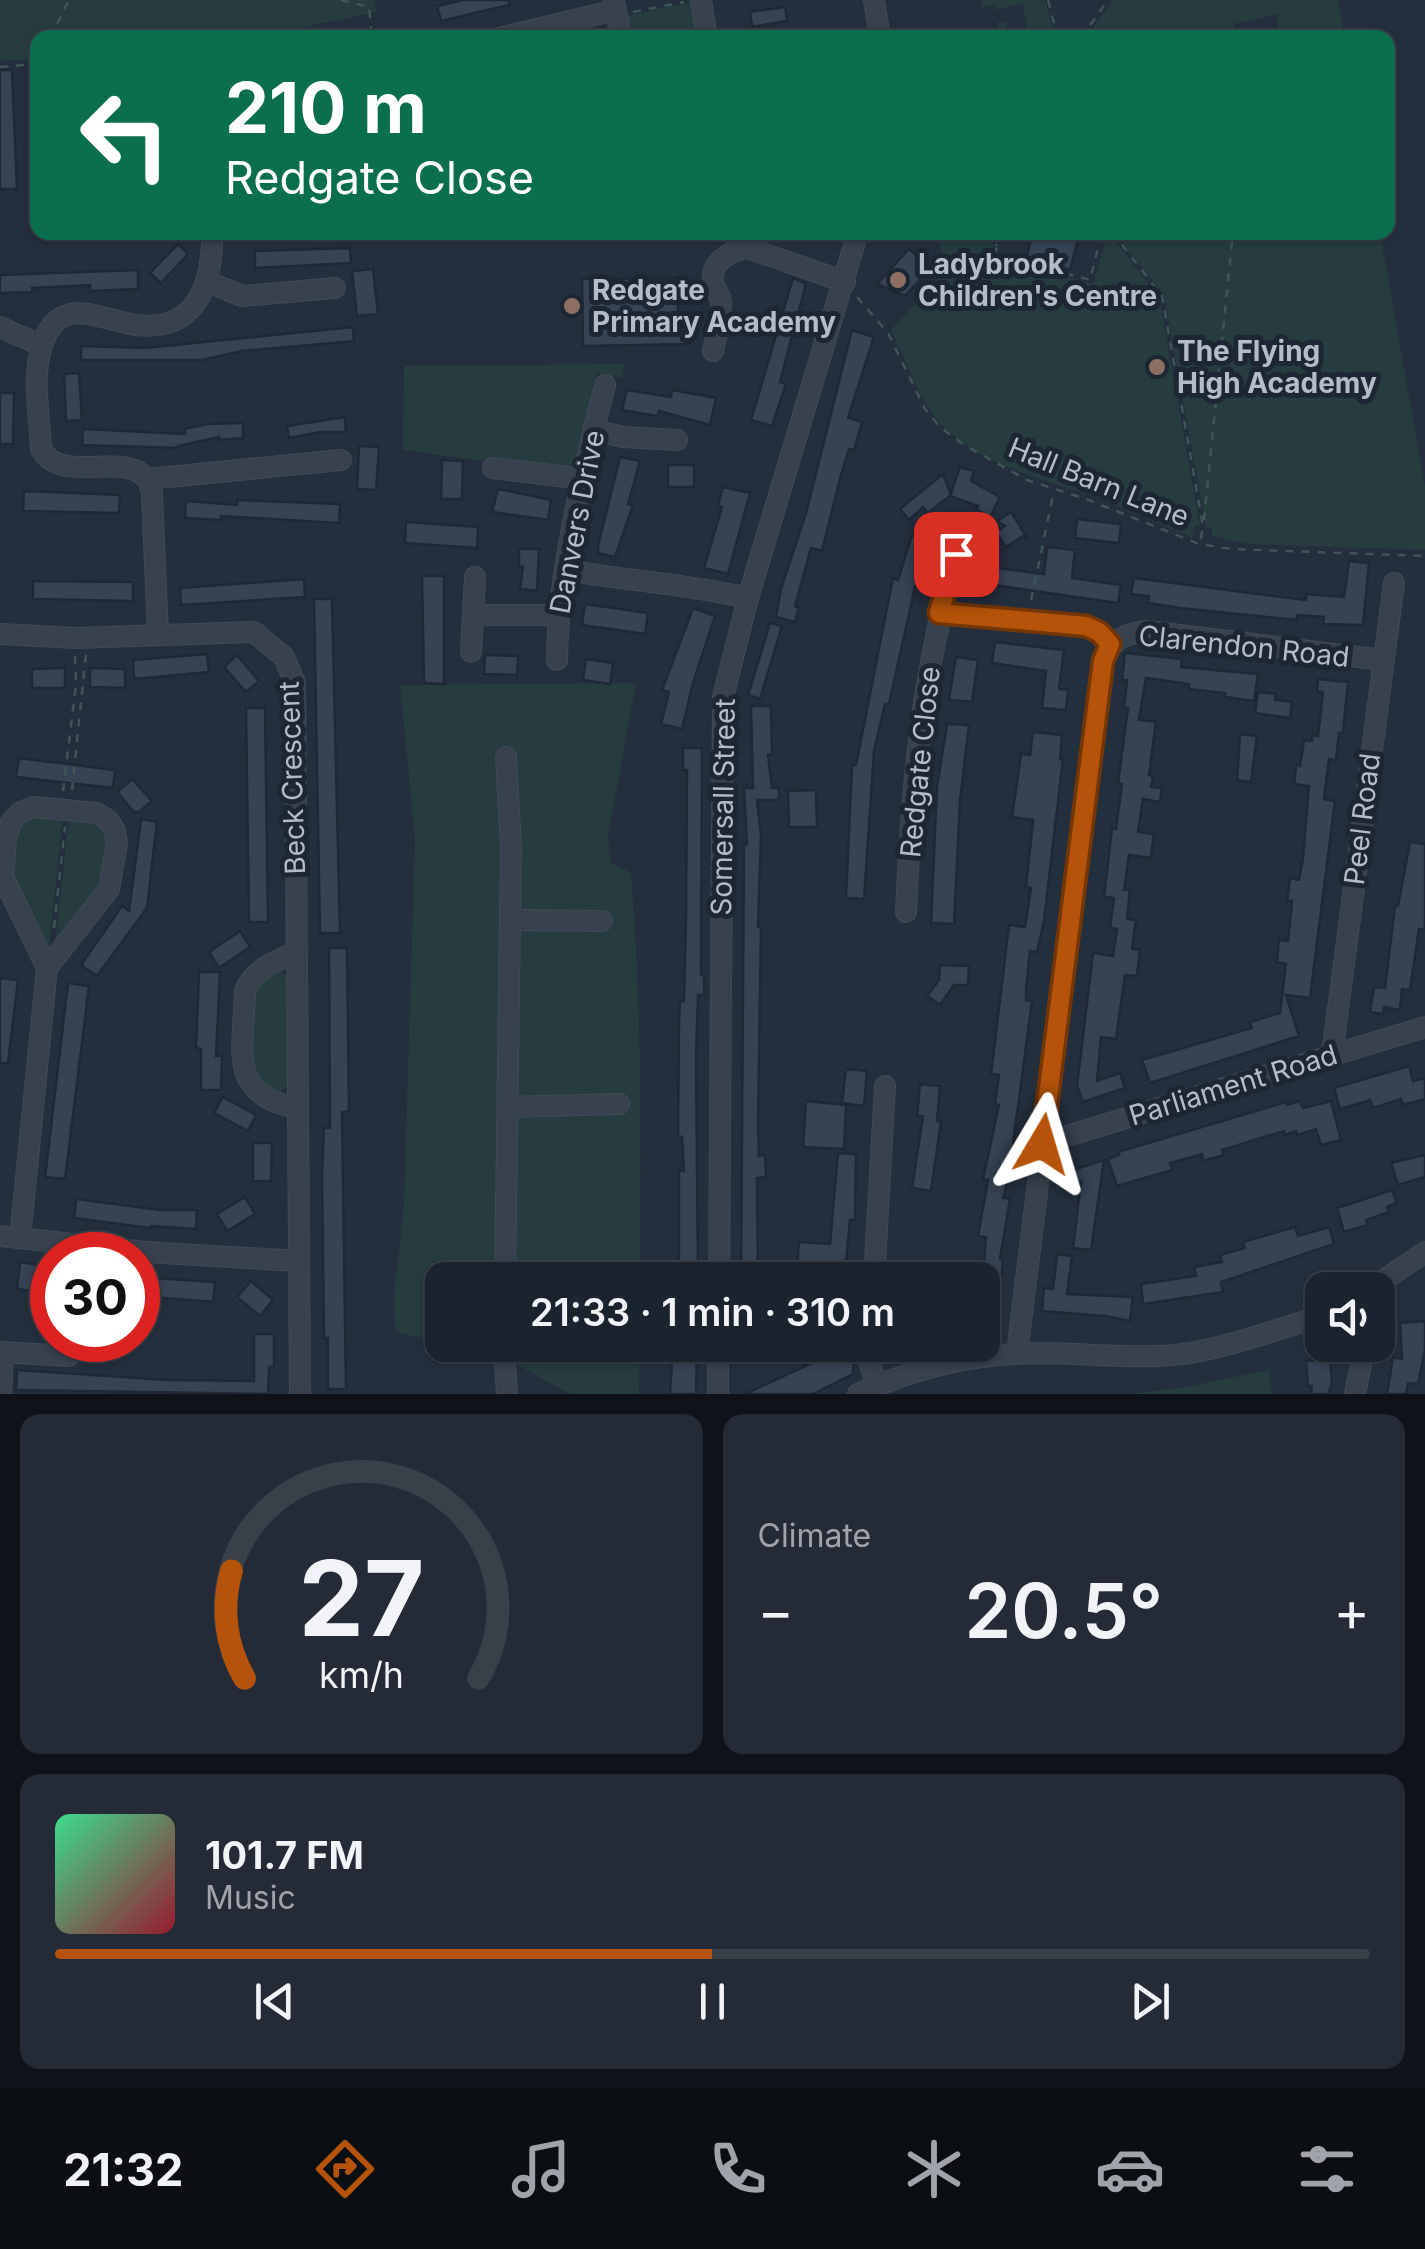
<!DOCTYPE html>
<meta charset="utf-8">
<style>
body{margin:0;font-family:Inter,sans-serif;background:#242b36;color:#f1f3f6;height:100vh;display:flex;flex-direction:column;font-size:38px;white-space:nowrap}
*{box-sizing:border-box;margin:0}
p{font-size:32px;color:#a0a4aa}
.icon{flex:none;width:55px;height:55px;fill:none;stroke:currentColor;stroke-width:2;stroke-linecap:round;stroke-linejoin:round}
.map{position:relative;height:1394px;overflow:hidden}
.side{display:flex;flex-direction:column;gap:20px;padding:20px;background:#0f1319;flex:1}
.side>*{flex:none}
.hud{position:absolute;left:30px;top:30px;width:1365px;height:210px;border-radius:20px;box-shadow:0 2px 8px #0004,0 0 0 2px #39404a;background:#0b6e4f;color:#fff;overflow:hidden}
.buttons{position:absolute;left:1305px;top:1272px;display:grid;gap:20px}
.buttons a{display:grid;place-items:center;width:90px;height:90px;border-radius:20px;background:#1b232e;box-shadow:0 2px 8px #0004,0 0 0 2px #39404a;font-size:50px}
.speed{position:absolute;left:30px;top:1232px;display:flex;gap:20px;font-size:50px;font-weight:700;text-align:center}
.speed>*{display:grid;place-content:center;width:130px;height:130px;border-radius:50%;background:#1b232e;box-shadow:0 2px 8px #0004,0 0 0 2px #39404a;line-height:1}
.speed .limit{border:15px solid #d22;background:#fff;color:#111}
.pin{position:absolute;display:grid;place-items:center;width:85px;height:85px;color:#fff;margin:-42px;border-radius:20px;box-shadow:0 5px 15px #0006}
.me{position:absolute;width:110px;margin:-55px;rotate:7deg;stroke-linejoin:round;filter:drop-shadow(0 0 8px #0008)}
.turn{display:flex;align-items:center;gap:35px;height:210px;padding:0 30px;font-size:45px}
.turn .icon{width:130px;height:130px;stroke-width:2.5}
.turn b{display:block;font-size:70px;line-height:85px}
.big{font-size:75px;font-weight:600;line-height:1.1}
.side .widget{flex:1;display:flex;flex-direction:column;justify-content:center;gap:15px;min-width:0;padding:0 35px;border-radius:20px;background:#242b36}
.side .dial{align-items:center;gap:0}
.dial svg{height:260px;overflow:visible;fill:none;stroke:#39404a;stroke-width:7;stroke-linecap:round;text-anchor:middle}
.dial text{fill:#f1f3f6;stroke:none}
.song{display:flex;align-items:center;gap:30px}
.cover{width:120px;height:120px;border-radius:15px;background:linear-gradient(135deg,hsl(150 70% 55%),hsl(350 70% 35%))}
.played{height:10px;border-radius:5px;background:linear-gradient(90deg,#b45309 50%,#39404a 50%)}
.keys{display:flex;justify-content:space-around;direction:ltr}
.heat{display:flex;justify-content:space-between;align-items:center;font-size:55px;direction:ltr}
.side .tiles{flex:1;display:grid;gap:20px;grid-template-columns:1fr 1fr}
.widget:last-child{grid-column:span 2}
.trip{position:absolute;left:425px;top:1262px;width:575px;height:100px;border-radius:20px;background:#1b232e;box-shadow:0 2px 8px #0004,0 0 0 2px #39404a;font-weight:600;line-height:100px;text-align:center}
.dock{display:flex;height:160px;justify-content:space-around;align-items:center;background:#0b0e12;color:#a0a4aa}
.dock .icon{width:70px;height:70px}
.dock .on{color:#b45309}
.dock b{font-size:45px;color:#f1f3f6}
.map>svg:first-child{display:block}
.green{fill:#263c3f}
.building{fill:#364354;stroke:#1f2835;stroke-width:2.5}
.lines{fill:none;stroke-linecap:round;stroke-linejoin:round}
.minor-casing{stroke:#414a57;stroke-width:22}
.path{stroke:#3f5557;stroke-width:2.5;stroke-dasharray:8 8;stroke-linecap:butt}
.minor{stroke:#38414e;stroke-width:20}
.route-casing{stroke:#753606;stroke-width:25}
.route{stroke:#b45309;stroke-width:18}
.education-dot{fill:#8d6e63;stroke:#1d2633;stroke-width:4}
.labels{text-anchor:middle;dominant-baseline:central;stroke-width:10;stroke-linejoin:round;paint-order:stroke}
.poi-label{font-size:28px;font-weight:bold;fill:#b4bcc9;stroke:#1d2633;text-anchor:start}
.street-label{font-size:28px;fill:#b4bcc9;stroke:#1d2633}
</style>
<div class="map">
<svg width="1425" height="1394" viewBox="0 0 1425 1394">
<rect width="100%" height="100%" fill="#242f3e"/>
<g class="green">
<polygon points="0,0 374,0 377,12 256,37 38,38 37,59 0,61"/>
<polygon points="981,0 1045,0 1056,37 1000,37 998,22 1006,21 1008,32 1027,29 1023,3 996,10 995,5 982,7"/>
<polygon points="1113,0 1338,0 1345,37 1280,37 1277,14 1234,24 1236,35 1219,37 1086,37"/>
<polygon points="692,2 699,37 628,37 624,16"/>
<path d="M983,233l11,12 -2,11 101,28 14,-47h5l47,60 41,228h-5l-3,13c-33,-14 -66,-30 -99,-42 -51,-17 -113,-31 -152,-72 -23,-24 -35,-64 -50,-94l54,-58 -6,-31z"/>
<polygon points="1115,233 1380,233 1425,487 1425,550 1247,544 1212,536 1212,528 1206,527 1164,295"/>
<polygon points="625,364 621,378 596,373 572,473 403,450 404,366"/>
<path d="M636,683l-28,154 3,26 20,10c11,135 10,271 9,407h-198v62l-47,-10 -1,-35 10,-92 11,-366 -15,-154z"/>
<polygon points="31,814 63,816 49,948 43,946 11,879 16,827"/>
<polygon points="69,817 91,819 108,832 105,883 55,946"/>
<path d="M278,969l10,9 3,103 -10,11c-45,-6 -29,-77 -27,-109z"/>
<polygon points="456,1345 640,1345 639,1394 570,1394 495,1353"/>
<polygon points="1269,1370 1272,1394 1132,1394 1185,1387"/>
</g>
<g class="building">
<polygon points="463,0 509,0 509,5 441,21 437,6"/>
<polygon points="785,7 787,21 752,27 750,12"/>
<polygon points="0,70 12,70 17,189 0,189"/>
<polygon points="1033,232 1080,232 1070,270 1026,258"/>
<polygon points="178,244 188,254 161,283 150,273"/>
<polygon points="350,248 351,263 255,268 255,251"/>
<polygon points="909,249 922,260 916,266 925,274 905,296 877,284"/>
<polygon points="373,269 378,314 357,316 352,271"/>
<polygon points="138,270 138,289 90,291 90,285 32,288 32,292 0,293 0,275"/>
<polygon points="678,278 678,320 689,320 689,344 583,346 582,279"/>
<polygon points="793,278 805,283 805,287 780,382 786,384 772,426 751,420"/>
<polygon points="353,327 354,341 242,351 202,360 81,360 81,346 145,348"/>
<polygon points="852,330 874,337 848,418 862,422 854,450 849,449 841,475 822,551 811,548 795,606 799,607 795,622 776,617 781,589 806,513"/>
<polygon points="79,373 82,420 66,421 64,374"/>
<polygon points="627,390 671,397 672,390 716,398 710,425 659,411 657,416 622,410"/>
<polygon points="0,393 14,393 13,444 0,444"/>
<polygon points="345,417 346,432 320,432 289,438 287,426"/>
<polygon points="243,423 243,438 219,440 219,437 178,446 178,448 82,445 83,429 185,434 184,429 207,424"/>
<polygon points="359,446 379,447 376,490 357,489"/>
<polygon points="620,457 640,461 628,504 633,505 615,557 598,553 598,546"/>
<polygon points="442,460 463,461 462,499 441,499"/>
<rect x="668" y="465" width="26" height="22"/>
<polygon points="960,467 974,471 971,481 1000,497 990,517 976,509 978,506 950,496"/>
<polygon points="943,474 951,495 928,513 923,507 909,520 900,509"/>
<polygon points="723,487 750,493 728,574 704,568 722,507 718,506"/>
<polygon points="498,489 551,500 548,520 492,512"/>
<polygon points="24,491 120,495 119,513 23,511"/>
<polygon points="237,500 340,504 339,523 221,516 221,520 185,518 186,501 237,505"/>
<polygon points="1011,512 1028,539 1023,536 1006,547 996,532 1005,526 997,521"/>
<polygon points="1077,519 1121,524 1119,543 1075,538"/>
<polygon points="406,522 478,527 477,548 405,543"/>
<polygon points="912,535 934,542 923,575 918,574 889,704 885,704 874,751 864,899 846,898 852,765 856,765 893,578 898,580"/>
<polygon points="1047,547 1075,550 1072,578 1121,585 1118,603 987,584 989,567 1044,574"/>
<polygon points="519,549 539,549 537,591 520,589 523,567 519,567"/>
<polygon points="1349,561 1369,563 1363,625 1323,624 1324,617 1297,615 1297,620 1180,608 1148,603 1149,596 1131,594 1134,578 1306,600 1306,594 1344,597"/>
<polygon points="422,576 444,576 444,684 424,683"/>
<polygon points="304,579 305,597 181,605 180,588"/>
<polygon points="33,581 133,582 133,601 33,599"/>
<polygon points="314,599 332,599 340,933 320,933"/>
<polygon points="585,604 648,613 645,634 582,625"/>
<polygon points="693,608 715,616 693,683 682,729 661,724 669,692 662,690"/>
<polygon points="770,623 782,626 760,699 748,695"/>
<polygon points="995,642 1064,650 1059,689 1068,690 1066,710 1042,708 1046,671 992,663"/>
<polygon points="1125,653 1182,659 1181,667 1258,674 1254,701 1225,697 1225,693 1189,689 1189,684 1146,678 1139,720 1156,722 1149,775 1153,776 1151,787 1162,788 1160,802 1143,799 1138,832 1154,834 1151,858 1129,855 1124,890 1130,890 1127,919 1136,920 1132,949 1140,950 1137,976 1125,975 1116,1039 1101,1037 1097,1081 1120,1073 1125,1088 1083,1102 1077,1086 1093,953 1113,956 1117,929 1110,928 1114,898 1104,897 1112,828 1116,829 1122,784 1118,783 1128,708 1124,708 1127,680 1122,680"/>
<polygon points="207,654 209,672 134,679 133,660"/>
<polygon points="237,655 259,681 246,692 224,667"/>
<polygon points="485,655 518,656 517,675 484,674"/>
<polygon points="956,657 978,660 972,702 949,700"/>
<polygon points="586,659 613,663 610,684 583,680"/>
<polygon points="65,668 65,688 32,688 32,669"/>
<polygon points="90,668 125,669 125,688 90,687"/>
<polygon points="1318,679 1348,682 1343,733 1339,733 1336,760 1329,759 1324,799 1335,801 1310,998 1286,995 1299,1036 1150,1083 1142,1060 1252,1028 1250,1022 1280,1013 1286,964 1277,962 1279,940 1288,941 1292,901 1287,901 1290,878 1299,880 1303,858 1309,786 1294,784 1296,765 1300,766 1304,740 1312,741 1312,735 1318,736 1323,692 1317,691"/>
<polygon points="1258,692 1276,694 1275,700 1292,702 1290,718 1255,713"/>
<polygon points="751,706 771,706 772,754 768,755 772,788 779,788 779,800 757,800 761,836 758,927 761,927 758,1125 759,1156 765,1155 766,1177 757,1178 758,1280 741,1280 744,844 747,844 744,788 753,788"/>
<polygon points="246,708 265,708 268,922 249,922"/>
<polygon points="947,724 969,725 960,801 954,924 931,923 937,787"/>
<polygon points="1033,732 1062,735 1060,759 1063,759 1044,921 1037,952 1030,951 1026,989 1026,1000 1032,1001 1011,1159 1014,1159 1003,1198 1010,1199 1000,1259 1003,1260 1000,1293 982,1291 986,1237 978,1236 988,1180 983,1179 999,1105 995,1104 999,1075 991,1074 1009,925 1025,927 1031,888 1026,887 1033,820 1012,817 1021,754 1030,755"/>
<polygon points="1240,734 1257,736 1251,782 1237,780"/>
<polygon points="683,748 702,748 701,975 704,975 704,995 698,995 696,1056 698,1276 679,1278 679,1171 684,1171 682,1137 678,1136 679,1023 680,1001 684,1001 686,920 687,770 683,770"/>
<polygon points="19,758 115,770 113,788 16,777"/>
<polygon points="132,779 152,801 139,812 134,812 117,792"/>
<polygon points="816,790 817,827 789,827 788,791"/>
<polygon points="141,819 157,822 147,908 97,976 81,965 122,906 129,911"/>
<polygon points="1410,842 1425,844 1425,930 1419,929 1410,990 1402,989 1400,1010 1384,1007 1383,1014 1370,1012 1374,987 1385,988 1395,906 1398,906"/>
<polygon points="240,931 250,947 219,968 209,952"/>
<polygon points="329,948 347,948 349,1111 342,1112 346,1389 328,1389 328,1338 324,1338 322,1174 324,1128 330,1128"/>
<polygon points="940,965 969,966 968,985 954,985 940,1005 927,996 939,980"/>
<polygon points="199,972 220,972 216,1056 222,1056 221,1090 201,1090 201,1049 196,1048"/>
<polygon points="0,978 18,980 8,1063 0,1063"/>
<polygon points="68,983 89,986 65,1179 45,1177"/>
<polygon points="1409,1066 1413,1081 1425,1078 1425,1099 1403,1105 1401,1099 1373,1108 1370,1100 1340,1109 1334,1088"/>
<polygon points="846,1069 867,1071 864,1106 842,1103"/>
<polygon points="920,1084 940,1086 937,1121 941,1122 931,1191 912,1188 923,1116 917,1116"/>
<polygon points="223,1097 256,1115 248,1131 214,1113"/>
<polygon points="806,1101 846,1105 844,1149 803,1147"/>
<polygon points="1300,1101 1303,1108 1331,1101 1341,1140 1321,1145 1316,1129 1298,1135 1296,1131 1285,1135 1284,1131 1222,1150 1224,1155 1203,1161 1202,1154 1170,1163 1172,1170 1117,1186 1108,1159 1119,1155 1118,1152 1286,1102 1287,1105"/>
<polygon points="253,1143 272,1143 271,1181 253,1181"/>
<polygon points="838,1153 856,1154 855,1220 850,1220 845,1272 840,1271 840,1280 825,1280 826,1270 797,1269 799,1242 830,1244"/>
<polygon points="1425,1155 1425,1177 1398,1185 1391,1163"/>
<polygon points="1104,1160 1091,1250 1073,1248 1081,1182 1071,1186 1067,1172"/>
<polygon points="1392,1190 1397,1203 1387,1207 1389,1212 1366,1220 1368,1225 1344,1232 1337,1208"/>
<polygon points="245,1197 255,1214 227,1231 217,1214"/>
<polygon points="76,1199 160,1210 197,1210 196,1229 151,1226 150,1228 74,1218"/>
<polygon points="1295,1227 1298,1236 1329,1227 1334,1244 1221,1282 1223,1292 1143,1304 1141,1284 1196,1276 1194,1267 1222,1262 1220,1255 1245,1248 1243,1242"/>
<polygon points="1057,1254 1072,1256 1067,1294 1133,1297 1130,1321 1105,1316 1042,1311 1044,1288 1053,1289"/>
<polygon points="20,1262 51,1267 48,1293 17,1289"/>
<polygon points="138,1277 215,1282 213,1302 138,1296"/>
<polygon points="251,1281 273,1300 260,1316 237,1297"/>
<polygon points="1425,1321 1425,1350 1418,1384 1408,1383 1406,1394 1387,1394 1393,1357 1402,1359 1400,1323"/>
<polygon points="254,1334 274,1334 274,1367 269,1367 268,1394 16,1390 17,1370 167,1380 254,1381"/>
<polygon points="680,1345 697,1345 696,1394 670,1394 672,1360 680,1361"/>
<polygon points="840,1350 854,1357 853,1374 813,1394 745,1394"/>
<polygon points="1330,1360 1332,1384 1328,1394 1311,1394 1312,1386 1308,1386 1306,1361"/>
</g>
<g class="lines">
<defs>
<g id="minor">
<polyline points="614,0 621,38"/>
<polyline points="701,0 707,38"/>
<polyline points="874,0 880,38"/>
<polyline points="499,38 616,10"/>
<polyline points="208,282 242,296 335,288"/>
<polyline points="0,327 42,346"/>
<path d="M713,351c3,-15 9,-35 8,-50 -1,-6 -5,-10 -7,-16 -7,-21 16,-35 34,-37l97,34"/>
<polyline points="593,430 624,437 677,440"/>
<polyline points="493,468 584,479"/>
<polyline points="147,479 341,460"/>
<path d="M566,570c62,11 121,14 182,28"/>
<polyline points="939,613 1085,625 1099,632 1110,645"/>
<polyline points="475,615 558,615"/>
<polyline points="0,634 75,638 254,632 284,657 295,683 300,1394"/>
<path d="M158,635l-6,-141c-1,-5 -2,-11 -5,-15 -22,-29 -85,7 -106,-30 -1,-32 -9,-69 0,-100 16,-58 58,-29 96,-24 61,7 76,-44 75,-93"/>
<polyline points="471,652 475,577"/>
<path d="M557,660c1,-87 26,-190 48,-275"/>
<path d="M906,912c5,-122 16,-241 51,-358"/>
<polyline points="510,920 602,921"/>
<path d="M297,952c-21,9 -44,17 -52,39 -1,59 -19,103 52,117"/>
<polyline points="1332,1055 1394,583"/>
<polyline points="508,1107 619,1104"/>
<polyline points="1041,1144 1425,1027"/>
<polyline points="0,1236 145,1252 299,1261"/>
<polyline points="20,1238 47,968 3,877 6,838 11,822 20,812 34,807 97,813 108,820 115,831 117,843 109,889 47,968"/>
<polyline points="505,1280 511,848 506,757"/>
<polyline points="719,1280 723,697 748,598 858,232"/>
<polyline points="874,1280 885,1086"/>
<polyline points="1369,1290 1425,1252"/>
<polyline points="504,1345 507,1394"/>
<polyline points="871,1345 870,1364 877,1386"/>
<polyline points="0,1352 69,1356"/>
<path d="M1017,1353l86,-692c10,-22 20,-27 44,-30l235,29"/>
<polyline points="1,1394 3,1352"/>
<polyline points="718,1394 718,1345"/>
<path d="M858,1394c48,-22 103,-37 155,-40 49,-3 98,4 146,2 55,-2 111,-25 163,-40"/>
<polyline points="1355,1394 1361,1364 1357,1345"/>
</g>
</defs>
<use href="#minor" class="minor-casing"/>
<g class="path">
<polyline points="341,0 369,7 372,38"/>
<polyline points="1048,0 1058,38"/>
<polyline points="633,12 684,2"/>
<polyline points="50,38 69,0"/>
<polyline points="1081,38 1108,0"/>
<polyline points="0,67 38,64"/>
<polyline points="985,232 997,246"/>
<polyline points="1001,232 995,254 1090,280 1102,232"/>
<polyline points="1112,232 1162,296 1203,526 1200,543"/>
<polyline points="857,297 888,333 925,409 940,427 964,445 1027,480 1086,499 1199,544 1232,549 1425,556"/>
<polyline points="1204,520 1233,232"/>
<path d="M1031,600c8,-36 15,-72 23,-109"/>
<polyline points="72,790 86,654"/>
<polyline points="63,791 76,684 75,654"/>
<polyline points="54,928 65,827"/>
</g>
<use href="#minor" class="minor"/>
</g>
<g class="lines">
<defs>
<polyline id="route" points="956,554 939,613 1086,626 1099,632 1110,644 1103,661 1042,1144"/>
</defs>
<use href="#route" class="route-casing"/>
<use href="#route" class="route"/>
</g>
<g class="education-dot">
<circle cx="898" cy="280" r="10"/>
<circle cx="572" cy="306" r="10"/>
<circle cx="1157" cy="367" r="10"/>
</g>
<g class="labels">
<g class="poi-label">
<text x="918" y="264">Ladybrook<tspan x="918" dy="32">Children's Centre</tspan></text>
<text x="592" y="290">Redgate<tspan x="592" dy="32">Primary Academy</tspan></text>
<text x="1177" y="351">The Flying<tspan x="1177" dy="32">High Academy</tspan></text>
</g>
<g class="street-label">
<text transform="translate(1099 482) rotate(22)">Hall Barn Lane</text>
<text transform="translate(577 522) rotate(-79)">Danvers Drive</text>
<text transform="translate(1244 646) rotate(6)">Clarendon Road</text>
<text transform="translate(920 762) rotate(-84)">Redgate Close</text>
<text transform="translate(292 778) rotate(-92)">Beck Crescent</text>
<text transform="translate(723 807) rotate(-89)">Somersall Street</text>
<text transform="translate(1362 819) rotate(-83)">Peel Road</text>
<text transform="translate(1233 1085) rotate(-17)">Parliament Road</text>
</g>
</g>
</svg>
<div class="buttons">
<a><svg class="icon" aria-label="sound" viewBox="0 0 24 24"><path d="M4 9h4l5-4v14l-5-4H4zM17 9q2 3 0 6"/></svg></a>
</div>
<div class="speed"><div class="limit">30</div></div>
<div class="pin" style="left:956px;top:554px;background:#d93025"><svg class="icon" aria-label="arrive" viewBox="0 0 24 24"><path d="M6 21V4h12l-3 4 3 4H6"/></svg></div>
<svg class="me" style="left:1042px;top:1144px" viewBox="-20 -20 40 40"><path d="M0-17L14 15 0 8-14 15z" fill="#b45309" stroke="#fff" stroke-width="4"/></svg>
<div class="trip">21:33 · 1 min · 310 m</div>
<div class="hud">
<div class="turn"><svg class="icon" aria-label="left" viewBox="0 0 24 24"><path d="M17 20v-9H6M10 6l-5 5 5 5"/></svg><div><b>210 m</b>Redgate Close</div></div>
</div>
</div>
<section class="side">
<div class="tiles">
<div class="widget dial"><svg viewBox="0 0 100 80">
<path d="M14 69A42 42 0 1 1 86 69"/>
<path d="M14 69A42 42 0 0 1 10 36" stroke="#b45309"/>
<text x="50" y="56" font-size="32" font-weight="700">27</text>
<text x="50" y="72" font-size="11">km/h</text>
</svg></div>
<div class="widget"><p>Climate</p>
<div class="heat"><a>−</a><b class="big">20.5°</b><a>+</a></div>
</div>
<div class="widget">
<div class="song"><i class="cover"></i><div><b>101.7 FM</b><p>Music</p></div></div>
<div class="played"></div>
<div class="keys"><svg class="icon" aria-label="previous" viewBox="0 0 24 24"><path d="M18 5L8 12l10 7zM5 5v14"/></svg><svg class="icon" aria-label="pause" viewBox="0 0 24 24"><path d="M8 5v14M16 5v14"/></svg><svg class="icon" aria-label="next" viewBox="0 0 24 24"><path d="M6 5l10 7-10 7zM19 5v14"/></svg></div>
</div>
</div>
</section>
<nav class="dock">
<b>21:32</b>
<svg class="icon on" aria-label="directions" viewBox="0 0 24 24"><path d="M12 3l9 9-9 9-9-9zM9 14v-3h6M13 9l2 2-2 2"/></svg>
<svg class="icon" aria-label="music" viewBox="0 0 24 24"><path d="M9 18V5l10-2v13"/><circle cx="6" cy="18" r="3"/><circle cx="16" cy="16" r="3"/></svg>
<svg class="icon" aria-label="phone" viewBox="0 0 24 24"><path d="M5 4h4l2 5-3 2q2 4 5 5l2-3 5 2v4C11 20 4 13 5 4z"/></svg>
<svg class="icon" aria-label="climate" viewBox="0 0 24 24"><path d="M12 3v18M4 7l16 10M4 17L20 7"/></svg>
<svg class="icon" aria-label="car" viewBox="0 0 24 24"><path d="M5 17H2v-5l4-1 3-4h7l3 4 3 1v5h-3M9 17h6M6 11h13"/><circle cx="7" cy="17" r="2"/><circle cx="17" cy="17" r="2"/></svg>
<svg class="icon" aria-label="filters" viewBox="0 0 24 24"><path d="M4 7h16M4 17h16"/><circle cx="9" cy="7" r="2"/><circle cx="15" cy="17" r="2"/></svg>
</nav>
